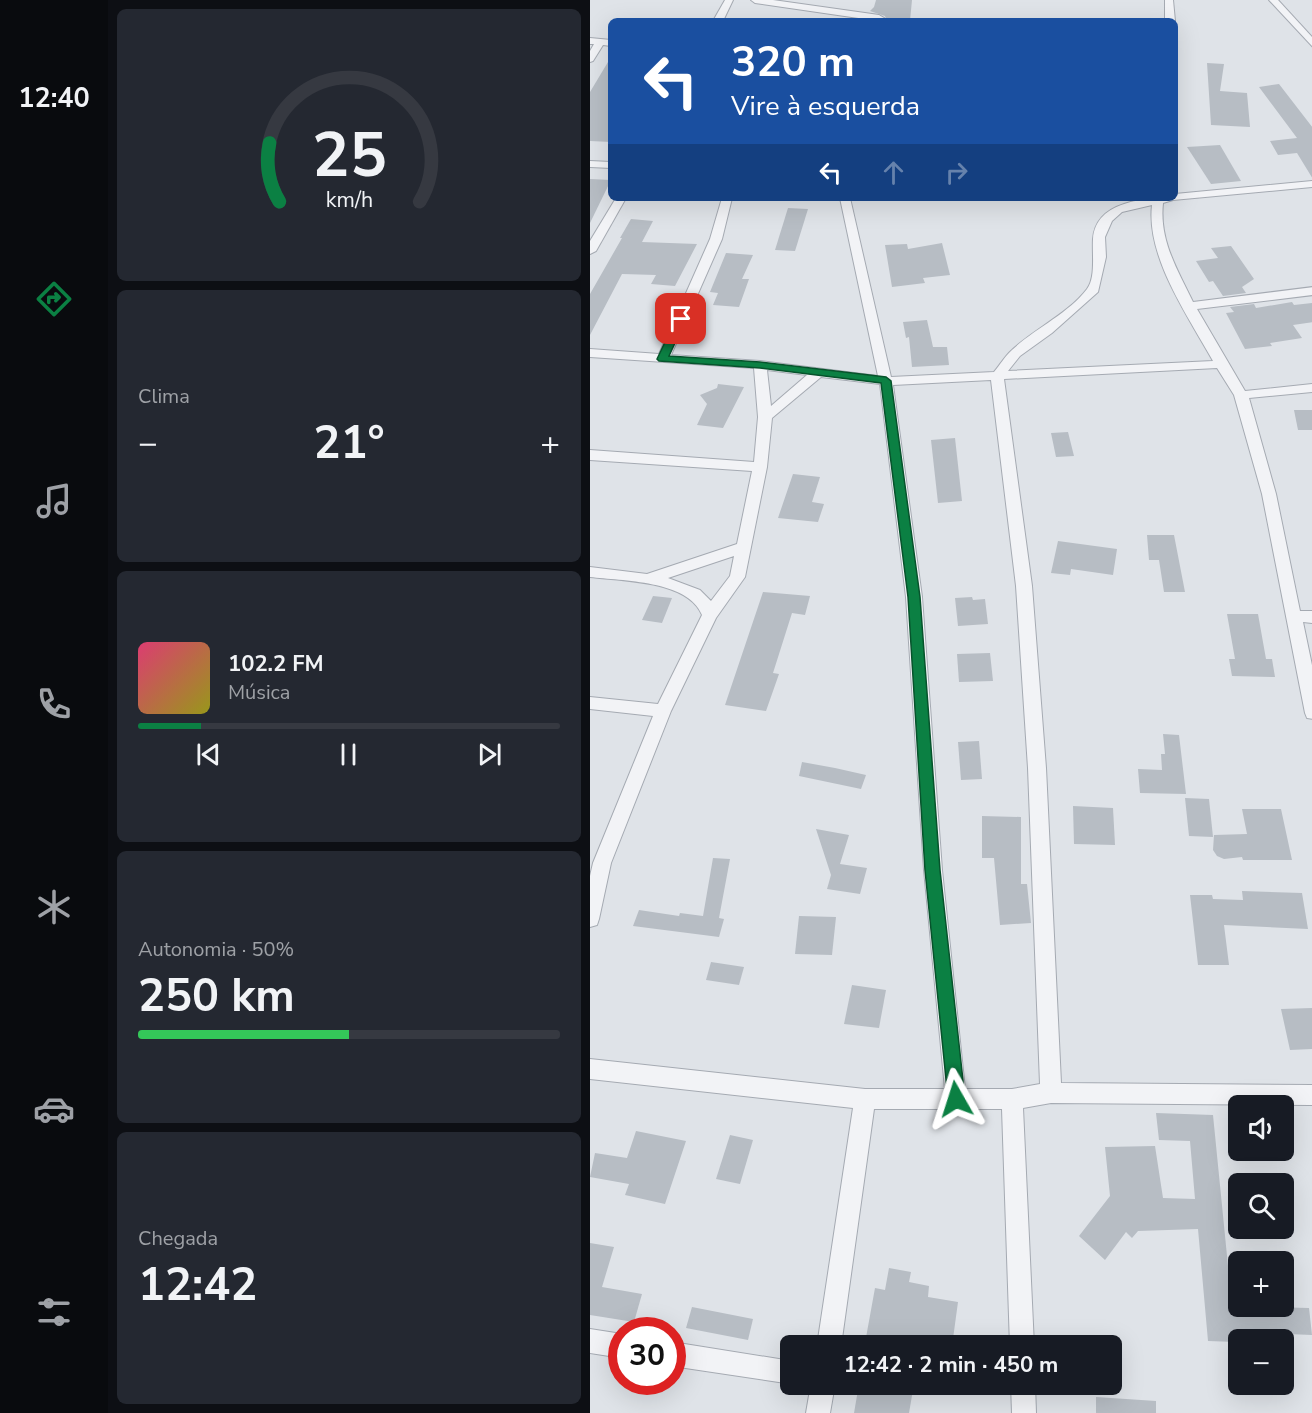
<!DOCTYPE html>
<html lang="pt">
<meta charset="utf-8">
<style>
body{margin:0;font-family:"Nunito Sans",sans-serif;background:#242831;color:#f1f3f6;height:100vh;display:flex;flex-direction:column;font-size:22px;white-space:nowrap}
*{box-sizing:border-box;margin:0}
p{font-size:20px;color:#9ea1a6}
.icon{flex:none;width:33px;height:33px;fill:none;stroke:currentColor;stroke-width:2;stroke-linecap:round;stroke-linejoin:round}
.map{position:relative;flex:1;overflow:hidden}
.drawer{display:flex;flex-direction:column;gap:9px;padding:9px;background:#0d0f14;width:482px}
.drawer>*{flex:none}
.top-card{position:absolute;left:18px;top:18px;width:570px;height:183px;border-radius:9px;box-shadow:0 6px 24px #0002;background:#1a4fa0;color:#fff;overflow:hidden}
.tools{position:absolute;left:638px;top:1095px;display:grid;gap:12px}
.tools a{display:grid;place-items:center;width:66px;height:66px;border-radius:9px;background:#171b24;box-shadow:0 6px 24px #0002;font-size:30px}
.speed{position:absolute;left:18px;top:1317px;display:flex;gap:12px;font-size:30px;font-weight:700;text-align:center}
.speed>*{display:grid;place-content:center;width:78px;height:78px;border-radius:50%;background:#171b24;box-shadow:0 6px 24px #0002;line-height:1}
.speed .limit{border:9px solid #d22;background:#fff;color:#111}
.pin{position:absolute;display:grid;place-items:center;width:51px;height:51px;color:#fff;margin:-26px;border-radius:12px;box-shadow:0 3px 9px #0006}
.me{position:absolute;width:66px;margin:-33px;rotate:354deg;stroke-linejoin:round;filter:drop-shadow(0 0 4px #0008)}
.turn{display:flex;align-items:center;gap:21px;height:126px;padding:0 24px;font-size:27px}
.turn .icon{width:78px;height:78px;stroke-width:2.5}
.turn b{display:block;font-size:42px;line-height:51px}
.lanes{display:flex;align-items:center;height:57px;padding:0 24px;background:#0003;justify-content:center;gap:30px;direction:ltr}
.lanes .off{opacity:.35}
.big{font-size:45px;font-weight:700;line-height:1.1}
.drawer .tile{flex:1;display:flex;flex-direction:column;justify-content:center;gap:9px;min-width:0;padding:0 21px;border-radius:9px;background:#242831}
.drawer .dial{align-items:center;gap:0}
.dial svg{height:156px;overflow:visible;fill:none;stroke:#363941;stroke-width:7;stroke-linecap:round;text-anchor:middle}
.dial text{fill:#f1f3f6;stroke:none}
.song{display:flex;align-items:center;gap:18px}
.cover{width:72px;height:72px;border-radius:9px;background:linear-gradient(135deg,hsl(340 70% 55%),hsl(60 70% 35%))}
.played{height:6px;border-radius:3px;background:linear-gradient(90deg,#0b8043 15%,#363941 15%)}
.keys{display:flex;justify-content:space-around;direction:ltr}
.heat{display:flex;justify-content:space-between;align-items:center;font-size:33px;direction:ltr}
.charge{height:9px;border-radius:4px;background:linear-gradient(90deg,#34c759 50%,#363941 0)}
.trip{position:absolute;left:190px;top:1335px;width:342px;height:60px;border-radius:9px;background:#171b24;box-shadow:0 6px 24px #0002;font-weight:700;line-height:60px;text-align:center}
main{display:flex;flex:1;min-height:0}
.tabs{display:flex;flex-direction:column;width:108px;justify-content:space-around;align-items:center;background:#090b0e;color:#9ea1a6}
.tabs .icon{width:42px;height:42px}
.tabs .selected{color:#0b8043}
.tabs b{font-size:27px;color:#f1f3f6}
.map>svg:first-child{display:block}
.building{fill:#b7bdc4}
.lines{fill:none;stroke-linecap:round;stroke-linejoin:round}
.street-casing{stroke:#a5aab2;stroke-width:2}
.street{fill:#f2f3f6;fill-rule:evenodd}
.route{fill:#0b8043;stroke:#07532c;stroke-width:1.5}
</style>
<main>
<nav class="tabs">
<b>12:40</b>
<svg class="icon selected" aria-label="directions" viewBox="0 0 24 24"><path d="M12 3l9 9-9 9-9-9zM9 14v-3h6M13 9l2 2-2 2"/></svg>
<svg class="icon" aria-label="music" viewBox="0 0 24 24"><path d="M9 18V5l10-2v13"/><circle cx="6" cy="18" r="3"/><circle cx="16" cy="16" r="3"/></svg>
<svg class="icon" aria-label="phone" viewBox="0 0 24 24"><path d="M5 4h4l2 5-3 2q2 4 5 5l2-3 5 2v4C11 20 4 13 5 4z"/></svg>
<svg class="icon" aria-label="climate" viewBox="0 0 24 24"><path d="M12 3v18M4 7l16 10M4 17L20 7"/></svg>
<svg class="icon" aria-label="car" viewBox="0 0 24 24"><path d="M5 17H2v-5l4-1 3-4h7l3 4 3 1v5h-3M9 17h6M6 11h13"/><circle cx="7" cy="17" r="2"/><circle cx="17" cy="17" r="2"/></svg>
<svg class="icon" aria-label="filters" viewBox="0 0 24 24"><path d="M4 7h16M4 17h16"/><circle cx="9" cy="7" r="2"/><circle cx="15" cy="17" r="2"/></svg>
</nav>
<section class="drawer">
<div class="tile dial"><svg viewBox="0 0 100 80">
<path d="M14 69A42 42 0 1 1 86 69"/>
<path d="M14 69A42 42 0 0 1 9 39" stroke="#0b8043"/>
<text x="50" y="56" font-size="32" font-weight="700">25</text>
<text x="50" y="72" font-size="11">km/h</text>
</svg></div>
<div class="tile"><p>Clima</p>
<div class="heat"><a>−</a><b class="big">21°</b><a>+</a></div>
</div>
<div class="tile">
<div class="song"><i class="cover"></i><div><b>102.2 FM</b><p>Música</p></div></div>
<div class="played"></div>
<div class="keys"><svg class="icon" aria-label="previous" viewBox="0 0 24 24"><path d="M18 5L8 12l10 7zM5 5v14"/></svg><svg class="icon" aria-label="pause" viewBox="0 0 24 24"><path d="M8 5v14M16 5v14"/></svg><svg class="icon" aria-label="next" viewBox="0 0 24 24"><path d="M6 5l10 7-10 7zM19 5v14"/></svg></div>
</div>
<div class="tile"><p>Autonomia · 50%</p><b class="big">250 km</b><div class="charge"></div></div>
<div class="tile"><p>Chegada</p><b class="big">12:42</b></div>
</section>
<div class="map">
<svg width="723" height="1413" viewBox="0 0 723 1413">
<rect width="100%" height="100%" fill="#dfe3e8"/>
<g class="building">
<polygon points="286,0 322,0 320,21 293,21 296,19 295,16 280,11 284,7"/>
<polygon points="21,57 21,142 0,141 0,92"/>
<polygon points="617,63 634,64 630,91 657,93 660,127 621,125"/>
<polygon points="689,84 723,128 723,179 707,153 688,155 680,141 707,138 669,87"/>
<polygon points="630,145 651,181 621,184 597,147"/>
<polygon points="0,179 21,180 0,223"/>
<polygon points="198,208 218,209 205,251 185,250"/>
<polygon points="41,219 63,221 52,242 107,244 85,286 61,284 66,275 32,274 0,335 0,294 32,238 30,238"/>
<polygon points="352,243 360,275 333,278 335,283 302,287 295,245 317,244 318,249"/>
<polygon points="641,246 664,279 652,287 656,293 633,296 623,281 619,282 606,261 628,258 621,248"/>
<polygon points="136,253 163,255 152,279 159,279 149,307 123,305 128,293 120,292"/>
<polygon points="702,302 704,305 723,303 723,322 703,325 712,338 680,343 682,346 655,349 636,313 644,312 640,307 664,304 666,308"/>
<polygon points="337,320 343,347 357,347 359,365 322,367 319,337 316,338 313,322"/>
<polygon points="128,384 154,387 133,428 107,425 117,404 110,395 127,388"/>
<polygon points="704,410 723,410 723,430 708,430"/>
<polygon points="478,432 484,456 466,457 461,433"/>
<polygon points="365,438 372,501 348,503 341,440"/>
<polygon points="203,474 230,477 222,502 234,504 228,522 188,518"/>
<polygon points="557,535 584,535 595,592 574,592 569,560 559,560"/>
<polygon points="468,541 527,549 523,575 481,569 480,575 461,573"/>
<polygon points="173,592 220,596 215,615 202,613 183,673 189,674 176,711 135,705"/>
<polygon points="63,596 82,598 72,623 52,620"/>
<polygon points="382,597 383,600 395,599 398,624 368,626 365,598"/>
<polygon points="637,614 668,614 676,659 682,659 685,677 642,676 639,659 645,659"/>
<polygon points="400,653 403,681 369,682 367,654"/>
<polygon points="573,734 589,735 596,794 550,793 548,769 572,770 571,754 575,754"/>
<polygon points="389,741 392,779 371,780 368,742"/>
<polygon points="212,762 245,768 276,775 271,789 209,776"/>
<polygon points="595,798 619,799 623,837 599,836"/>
<polygon points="483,806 523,808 525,845 484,844"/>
<polygon points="652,809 691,809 702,860 653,860 652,857 634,859 627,856 623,850 624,835 657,834"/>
<polygon points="392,816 431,817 431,884 437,884 441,923 410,925 404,858 392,858"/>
<polygon points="226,829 259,835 250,864 277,868 270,894 237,889 241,875"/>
<polygon points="123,858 140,859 129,918 134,919 129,937 43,926 49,910 89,916 90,913 113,916"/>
<polygon points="652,891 712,893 718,929 634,925 639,965 608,965 600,895 622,895 623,899 653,900"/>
<polygon points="209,916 246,917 242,955 205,954"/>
<polygon points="121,962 154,967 149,985 116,980"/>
<polygon points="262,985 296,990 289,1028 254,1024"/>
<polygon points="723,1008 723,1049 700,1050 691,1009"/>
<polygon points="566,1113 623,1115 642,1306 719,1308 722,1335 645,1332 646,1342 618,1341 608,1229 548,1231 542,1238 536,1232 515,1260 489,1236 520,1196 515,1147 565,1146 573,1198 605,1199 600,1141 569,1140"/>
<polygon points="46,1131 96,1141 75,1204 35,1195 39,1184 0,1177 5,1153 37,1158"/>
<polygon points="140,1135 163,1140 150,1184 126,1179"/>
<polygon points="0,1243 24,1247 12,1287 52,1294 44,1322 0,1315"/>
<polygon points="299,1268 321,1272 319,1282 339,1286 338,1297 368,1302 362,1346 292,1346 275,1343 285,1288 295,1290"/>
<polygon points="102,1307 163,1319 158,1340 96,1328"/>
<polygon points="269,1384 324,1384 319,1413 264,1413"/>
<polygon points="506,1397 566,1401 566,1413 506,1413"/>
</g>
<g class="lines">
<defs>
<g id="street">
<polygon points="135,0 143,0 133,21 123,21"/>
<polygon points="161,0 183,0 289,15 294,18 289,21 165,3"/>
<polygon points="575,0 583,0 585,21 575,21"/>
<polygon points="679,0 688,0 723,38 723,47"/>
<polygon points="0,38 21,40 21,46 13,45 3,61 0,62 0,51 4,44 0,44"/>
<polygon points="0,161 21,162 21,168 0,167"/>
<path d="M723,181v6l-140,13 -10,3c-4,37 14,66 30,99l120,-15v8l-116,14 48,82 68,-7v8l-64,6 27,96 24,117h13v12l-10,-1 10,48v49l-6,-1 -2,-5 -43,-219 -28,-99 -17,-27 -213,11 28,207 14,182 15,315 252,2v20l-262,-2 -28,5 11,238h-24l-8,-237h-128l-33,237h-24l36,-238 -263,-29v-20l275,30h80l-21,-219 -18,-273 -26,-213 -59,-7 -49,41 -5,49 -22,110 -29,41 -45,93 -60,152 -12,56 -2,6 -7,2v-51l3,-13 60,-147 -63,-7v-12l68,7 44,-89c-14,-35 -80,-34 -112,-38v-10l57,7 90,-30 15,-73 -162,-11v-10l164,12 4,-45 -4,-49 -164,-11v-8l69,5 51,-115 12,-41h10l-10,41 -51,116 89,6 118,15 -38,-178h10l41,179 103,-5c6,-7 11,-16 18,-22 22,-21 56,-36 75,-61 9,-12 5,-35 6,-50 3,-39 53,-41 82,-41v-4zM562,205c-6,52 36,111 61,156l-205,10 12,-15 32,-23 46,-41 8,-35 -1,-20 7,-16 10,-9zM177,370l40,5 -36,31zM401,380l25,206 12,182 12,316 -28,5h-47l-23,-219 -20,-273 -29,-212zM144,556l-4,20 -19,25 -11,-11 -32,-12z"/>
<polygon points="26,198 36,198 6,251 0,254 0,241"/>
<polygon points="0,1329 32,1334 32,1358 0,1353"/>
<polygon points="82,1342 201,1361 202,1384 82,1366"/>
<polygon points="221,1384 245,1384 240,1413 216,1413"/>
<polygon points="421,1384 445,1384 446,1413 422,1413"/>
</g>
</defs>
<use href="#street" class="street-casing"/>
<use href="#street" class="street"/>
</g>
<polygon class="route" points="91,316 96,319 79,356 170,362 296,377 301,381 330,597 350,870 375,1099 372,1105 366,1107 360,1105 358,1099 335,870 318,597 291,383 170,368 69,361 67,359 86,319"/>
</svg>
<div class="tools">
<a><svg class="icon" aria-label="sound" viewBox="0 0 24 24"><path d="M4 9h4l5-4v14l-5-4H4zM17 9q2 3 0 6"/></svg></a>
<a><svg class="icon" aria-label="search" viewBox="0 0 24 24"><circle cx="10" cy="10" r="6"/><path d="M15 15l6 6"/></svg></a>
<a>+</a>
<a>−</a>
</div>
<div class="speed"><div class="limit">30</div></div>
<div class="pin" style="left:91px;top:319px;background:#d93025"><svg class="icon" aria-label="arrive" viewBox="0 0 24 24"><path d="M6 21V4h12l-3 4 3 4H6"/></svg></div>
<svg class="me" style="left:366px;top:1099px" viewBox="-20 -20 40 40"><path d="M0-17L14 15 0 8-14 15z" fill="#0b8043" stroke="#fff" stroke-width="4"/></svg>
<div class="trip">12:42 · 2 min · 450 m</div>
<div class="top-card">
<div class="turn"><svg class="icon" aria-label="left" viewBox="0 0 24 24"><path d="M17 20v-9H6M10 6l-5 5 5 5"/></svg><div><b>320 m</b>Vire à esquerda</div></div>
<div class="lanes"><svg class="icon" aria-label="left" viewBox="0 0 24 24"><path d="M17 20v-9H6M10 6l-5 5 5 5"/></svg><svg class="icon off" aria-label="ahead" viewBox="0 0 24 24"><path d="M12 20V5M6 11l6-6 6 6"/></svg><svg class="icon off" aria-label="right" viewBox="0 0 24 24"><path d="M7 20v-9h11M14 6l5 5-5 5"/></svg></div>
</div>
</div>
</main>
